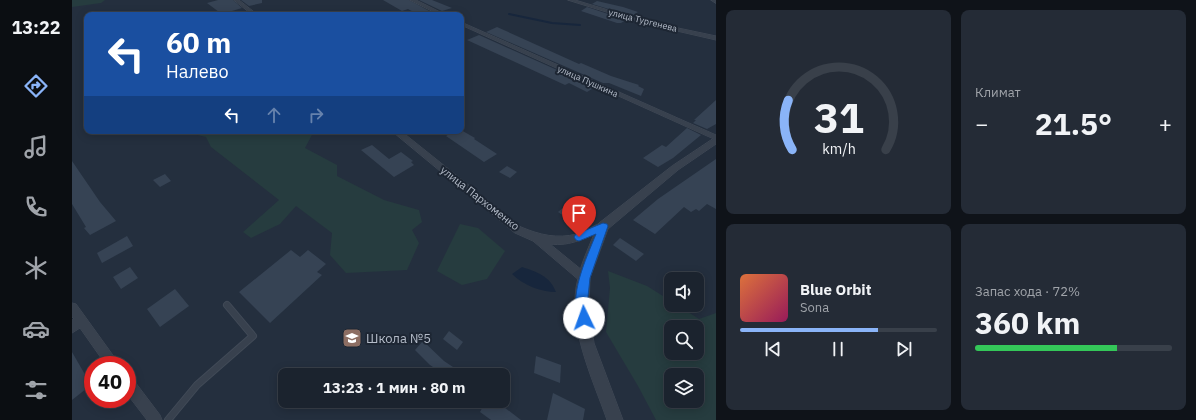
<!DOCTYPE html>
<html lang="ru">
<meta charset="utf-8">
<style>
body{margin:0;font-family:"IBM Plex Sans",sans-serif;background:#242b36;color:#f1f3f6;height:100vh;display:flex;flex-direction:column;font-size:15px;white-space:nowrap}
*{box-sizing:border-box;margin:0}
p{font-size:13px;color:#a0a4aa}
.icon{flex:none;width:22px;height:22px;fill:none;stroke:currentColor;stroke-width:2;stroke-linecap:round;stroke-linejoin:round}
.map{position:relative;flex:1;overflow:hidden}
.details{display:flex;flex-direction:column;gap:10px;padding:10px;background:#0f1319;width:480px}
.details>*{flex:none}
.top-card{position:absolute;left:12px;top:12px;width:380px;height:122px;border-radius:8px;box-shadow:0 2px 10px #0003,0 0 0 1px #39404a;background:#1a4fa0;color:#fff;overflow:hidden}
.buttons{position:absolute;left:592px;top:272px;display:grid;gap:8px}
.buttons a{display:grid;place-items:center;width:40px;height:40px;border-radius:8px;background:#1b232e;box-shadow:0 2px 10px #0003,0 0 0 1px #39404a;font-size:20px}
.speed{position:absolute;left:12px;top:356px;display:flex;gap:8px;font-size:20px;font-weight:700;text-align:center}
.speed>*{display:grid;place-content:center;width:52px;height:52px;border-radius:50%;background:#1b232e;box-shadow:0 2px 10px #0003,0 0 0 1px #39404a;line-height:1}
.speed .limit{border:6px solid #d22;background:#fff;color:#111}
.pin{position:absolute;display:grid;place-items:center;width:34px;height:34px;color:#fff;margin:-41px -17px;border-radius:50% 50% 50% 0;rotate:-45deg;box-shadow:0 0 4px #0007}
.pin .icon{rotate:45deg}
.me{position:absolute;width:44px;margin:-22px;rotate:357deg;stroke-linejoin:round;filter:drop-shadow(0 0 3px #0008)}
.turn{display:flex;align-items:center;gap:14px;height:84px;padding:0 16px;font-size:18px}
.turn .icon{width:52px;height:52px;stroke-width:2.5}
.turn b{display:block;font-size:28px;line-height:34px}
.lanes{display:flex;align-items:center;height:38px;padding:0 16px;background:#0003;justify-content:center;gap:20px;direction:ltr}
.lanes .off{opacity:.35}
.big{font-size:30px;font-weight:800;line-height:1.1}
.details .widget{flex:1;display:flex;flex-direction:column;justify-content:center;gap:6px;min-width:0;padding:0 14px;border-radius:8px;background:#242b36}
.details .dial{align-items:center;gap:0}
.dial svg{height:104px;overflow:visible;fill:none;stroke:#39404a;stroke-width:7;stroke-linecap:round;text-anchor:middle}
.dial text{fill:#f1f3f6;stroke:none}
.song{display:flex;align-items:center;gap:12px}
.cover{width:48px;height:48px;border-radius:6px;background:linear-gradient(135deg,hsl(20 70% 55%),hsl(330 70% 35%))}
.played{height:4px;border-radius:2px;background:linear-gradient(90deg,#8ab4f8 70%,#39404a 70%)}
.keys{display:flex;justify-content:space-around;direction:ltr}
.heat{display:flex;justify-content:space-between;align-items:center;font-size:22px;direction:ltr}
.charge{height:6px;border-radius:3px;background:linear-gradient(90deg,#34c759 72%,#39404a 0)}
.details .tiles{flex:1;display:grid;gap:10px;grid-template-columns:repeat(2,1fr)}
.trip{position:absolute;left:206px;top:368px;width:232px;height:40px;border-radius:8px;background:#1b232e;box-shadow:0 2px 10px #0003,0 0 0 1px #39404a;font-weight:800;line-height:40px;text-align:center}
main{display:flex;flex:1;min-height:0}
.dock{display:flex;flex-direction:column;width:72px;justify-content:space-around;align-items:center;background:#0b0e12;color:#a0a4aa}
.dock .icon{width:28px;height:28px}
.dock .on{color:#8ab4f8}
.dock b{font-size:18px;color:#f1f3f6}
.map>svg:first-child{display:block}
.green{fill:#263c3f;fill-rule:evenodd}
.water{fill:#17263c}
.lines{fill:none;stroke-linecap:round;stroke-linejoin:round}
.stream{stroke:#17263c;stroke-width:2}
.building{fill:#364354}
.service-casing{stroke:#414a57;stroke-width:8}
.minor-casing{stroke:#414a57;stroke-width:1}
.tertiary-casing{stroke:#414a57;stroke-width:1}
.service{stroke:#38414e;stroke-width:6}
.minor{fill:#38414e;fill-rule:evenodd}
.tertiary{fill:#38414e;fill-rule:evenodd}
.route{fill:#1a73e8;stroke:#114b97}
.labels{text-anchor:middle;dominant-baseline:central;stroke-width:4;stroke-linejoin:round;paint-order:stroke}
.far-street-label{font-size:9px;fill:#b4bcc9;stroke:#1d2633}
.street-label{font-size:11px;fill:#b4bcc9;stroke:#1d2633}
.near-poi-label{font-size:13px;fill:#b4bcc9;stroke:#1d2633;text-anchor:start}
</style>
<main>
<nav class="dock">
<b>13:22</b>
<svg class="icon on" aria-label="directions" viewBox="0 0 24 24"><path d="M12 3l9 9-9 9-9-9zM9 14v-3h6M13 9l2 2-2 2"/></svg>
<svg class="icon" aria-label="music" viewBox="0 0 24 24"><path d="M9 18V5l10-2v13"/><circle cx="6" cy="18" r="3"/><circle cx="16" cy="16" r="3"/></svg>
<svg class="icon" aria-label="phone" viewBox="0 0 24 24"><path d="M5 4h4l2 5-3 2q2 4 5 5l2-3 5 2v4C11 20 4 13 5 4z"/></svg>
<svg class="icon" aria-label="climate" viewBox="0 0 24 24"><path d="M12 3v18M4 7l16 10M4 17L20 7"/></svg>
<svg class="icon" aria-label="car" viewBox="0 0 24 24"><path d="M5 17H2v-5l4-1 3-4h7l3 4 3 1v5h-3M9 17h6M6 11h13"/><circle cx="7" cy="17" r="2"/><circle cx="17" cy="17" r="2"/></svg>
<svg class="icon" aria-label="filters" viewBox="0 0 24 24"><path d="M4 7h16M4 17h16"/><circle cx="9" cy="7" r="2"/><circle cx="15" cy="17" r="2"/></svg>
</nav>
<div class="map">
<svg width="644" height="420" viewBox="0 0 644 420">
<rect width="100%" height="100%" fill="#242f3e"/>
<g class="green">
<polygon points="0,0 33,0 29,3 0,7"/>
<polygon points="116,131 242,131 233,148 265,165 265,176 312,200 347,210 350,222 340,230 347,243 335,270 274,273 258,255 260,233 224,206 208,224 179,238 171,232 207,200 139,147 134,137 117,133"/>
<polygon points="388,224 406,228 433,251 415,279 390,285 365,271"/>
<path d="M536,271l39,15 24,15v4h6l22,14 17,-6v107h-60l-18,-34 -32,-54 4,-44zM599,327h26v26h-26zM599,375h26v26h-26z"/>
</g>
<path class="water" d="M450,267c15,5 28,9 34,25 -15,0 -33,-7 -44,-18z"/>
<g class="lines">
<polyline class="stream" points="437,14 480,23 508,25"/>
</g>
<g class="building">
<polygon points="146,0 161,0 170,8 160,11 166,15 151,15 135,3"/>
<polygon points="169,0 190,0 190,3 177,6"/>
<polygon points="311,0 337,0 361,13 347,15 336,9 330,11"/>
<polygon points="347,0 360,0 380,8 370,11"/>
<polygon points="525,1 551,7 566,12 560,16 520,4"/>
<polygon points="515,7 554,20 549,23 545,23 509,11"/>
<polygon points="425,27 507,64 509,63 539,76 567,85 566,86 572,89 569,96 537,83 531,83 414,32"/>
<polygon points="407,35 523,87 515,92 497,83 493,85 395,40"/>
<polygon points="644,100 644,124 635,129 621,123 624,120 622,120"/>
<polygon points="615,128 629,135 601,158 586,167 571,158 590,145 594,147"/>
<polygon points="389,130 403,138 402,139 425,154 412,162 374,136 383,131 389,131"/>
<polygon points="300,145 317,159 329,152 341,161 339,162 342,165 322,177 289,150"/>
<polygon points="644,159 644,209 635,204 627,211 624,209 619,212 612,207 583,234 561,220 586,199"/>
<polygon points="0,161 28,202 44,221 18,235 12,228 14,227 0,204"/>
<polygon points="435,166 445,172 438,178 427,172"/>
<polygon points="93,174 99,181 88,187 81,180"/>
<polygon points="505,196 519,205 511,212 518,217 508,227 486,212"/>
<polygon points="55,236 61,246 30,263 25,253"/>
<polygon points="548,238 572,254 564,261 541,245"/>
<polygon points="219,250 228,257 236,250 254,264 245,272 250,275 198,323 167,292"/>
<polygon points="58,267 66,278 49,289 41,277"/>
<polygon points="103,289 117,306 88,327 75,309"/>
<polygon points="377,331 391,342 385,350 371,339"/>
<polygon points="351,341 372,361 393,375 373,375 358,365 343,350"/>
<polygon points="0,352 19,385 0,400"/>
<polygon points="464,356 489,365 488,383 462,373"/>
<polygon points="481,393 513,409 511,420 475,420"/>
<polygon points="414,401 424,401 449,420 419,420 408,412"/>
</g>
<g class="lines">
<defs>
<polyline id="service" points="96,420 125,385 181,336 155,305"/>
<g id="minor">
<polygon points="162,0 167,0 186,15 181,15"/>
<polygon points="338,0 344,0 374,15 368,15"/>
<polygon points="496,0 503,0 573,21 644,36 644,40 570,23"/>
<polygon points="389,22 644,135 644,140 389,25"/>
<path d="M320,131h9l120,96c19,8 36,12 56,7 9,-3 17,-9 26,-12l3,1 2,3 -2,3c-18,8 -36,18 -56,15l38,31 1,3 -1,3 -4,2 -4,-2 -47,-40 -18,-8z"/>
<polygon points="0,303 4,304 48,365 34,365 8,328 0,333 0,320 2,319 0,317"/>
<polygon points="55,377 60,378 88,415 90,420 75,420 55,394"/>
</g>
<g id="tertiary">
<polygon points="639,0 644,0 644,3"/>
<path d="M644,137v7l-38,26 -70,59 -18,49 -1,28 5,37 29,77h-16c-15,-43 -41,-96 -29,-142 4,-18 13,-35 19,-52l2,-3 73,-57z"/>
</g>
</defs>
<use href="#service" class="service-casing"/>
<use href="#minor" class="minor-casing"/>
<use href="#tertiary" class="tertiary-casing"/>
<use href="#service" class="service"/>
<use href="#minor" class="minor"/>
<use href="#tertiary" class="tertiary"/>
</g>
<path class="route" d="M531,223l4,1 1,2 -18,52 -3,28 2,12 -1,4 -4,2 -5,-2c-11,-26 7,-63 17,-88l-17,7 -3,-1 -2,-3 2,-3z"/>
<defs>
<symbol id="school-square" viewBox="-11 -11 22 22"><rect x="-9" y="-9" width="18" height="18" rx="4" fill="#8d6e63" stroke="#1d2633"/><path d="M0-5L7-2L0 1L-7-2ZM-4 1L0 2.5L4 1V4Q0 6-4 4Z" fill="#fff"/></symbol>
</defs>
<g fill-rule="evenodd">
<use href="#school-square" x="269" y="327" width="22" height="22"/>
</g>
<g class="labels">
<g class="far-street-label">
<text transform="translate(571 20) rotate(14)">улица Тургенева</text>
<text transform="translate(516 81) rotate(24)">улица Пушкина</text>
</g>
<g class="street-label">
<text transform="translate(408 198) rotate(38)">улица Пархоменко</text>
</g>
<g class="near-poi-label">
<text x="294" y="338">Школа №5</text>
</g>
</g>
</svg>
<div class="buttons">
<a><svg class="icon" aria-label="sound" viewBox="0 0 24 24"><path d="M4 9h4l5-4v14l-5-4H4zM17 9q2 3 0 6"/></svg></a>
<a><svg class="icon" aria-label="search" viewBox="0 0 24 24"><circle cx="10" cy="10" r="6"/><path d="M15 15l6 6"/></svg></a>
<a><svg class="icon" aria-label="layers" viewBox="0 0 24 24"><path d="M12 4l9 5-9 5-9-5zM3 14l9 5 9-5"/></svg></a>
</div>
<div class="speed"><div class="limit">40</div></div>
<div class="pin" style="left:507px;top:237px;background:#d93025"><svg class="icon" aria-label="arrive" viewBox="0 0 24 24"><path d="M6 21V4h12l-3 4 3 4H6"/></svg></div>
<svg class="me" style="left:512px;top:318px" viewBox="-20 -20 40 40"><circle r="19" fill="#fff"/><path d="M0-13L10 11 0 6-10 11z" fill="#1a73e8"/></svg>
<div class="trip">13:23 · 1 мин · 80 m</div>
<div class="top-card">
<div class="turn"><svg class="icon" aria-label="left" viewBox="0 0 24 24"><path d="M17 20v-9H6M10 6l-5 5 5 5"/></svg><div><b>60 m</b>Налево</div></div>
<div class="lanes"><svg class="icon" aria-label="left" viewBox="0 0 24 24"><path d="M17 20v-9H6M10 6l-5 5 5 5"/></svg><svg class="icon off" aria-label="ahead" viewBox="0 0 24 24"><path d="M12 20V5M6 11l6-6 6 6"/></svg><svg class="icon off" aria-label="right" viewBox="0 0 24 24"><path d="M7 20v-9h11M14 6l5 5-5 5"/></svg></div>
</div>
</div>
<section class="details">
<div class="tiles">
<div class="widget dial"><svg viewBox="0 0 100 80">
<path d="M14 69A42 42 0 1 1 86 69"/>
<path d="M14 69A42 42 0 0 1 11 31" stroke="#8ab4f8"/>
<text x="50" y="56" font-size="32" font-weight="700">31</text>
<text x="50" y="72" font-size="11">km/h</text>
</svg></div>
<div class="widget"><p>Климат</p>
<div class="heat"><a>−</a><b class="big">21.5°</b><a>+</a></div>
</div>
<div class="widget">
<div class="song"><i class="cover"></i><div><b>Blue Orbit</b><p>Sona</p></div></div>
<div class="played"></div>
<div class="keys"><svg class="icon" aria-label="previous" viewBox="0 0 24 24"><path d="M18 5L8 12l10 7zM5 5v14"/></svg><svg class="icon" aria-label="pause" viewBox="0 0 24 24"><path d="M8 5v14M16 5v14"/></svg><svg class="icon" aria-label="next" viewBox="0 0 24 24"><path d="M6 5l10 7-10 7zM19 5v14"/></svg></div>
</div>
<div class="widget"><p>Запас хода · 72%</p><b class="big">360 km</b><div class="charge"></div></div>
</div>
</section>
</main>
